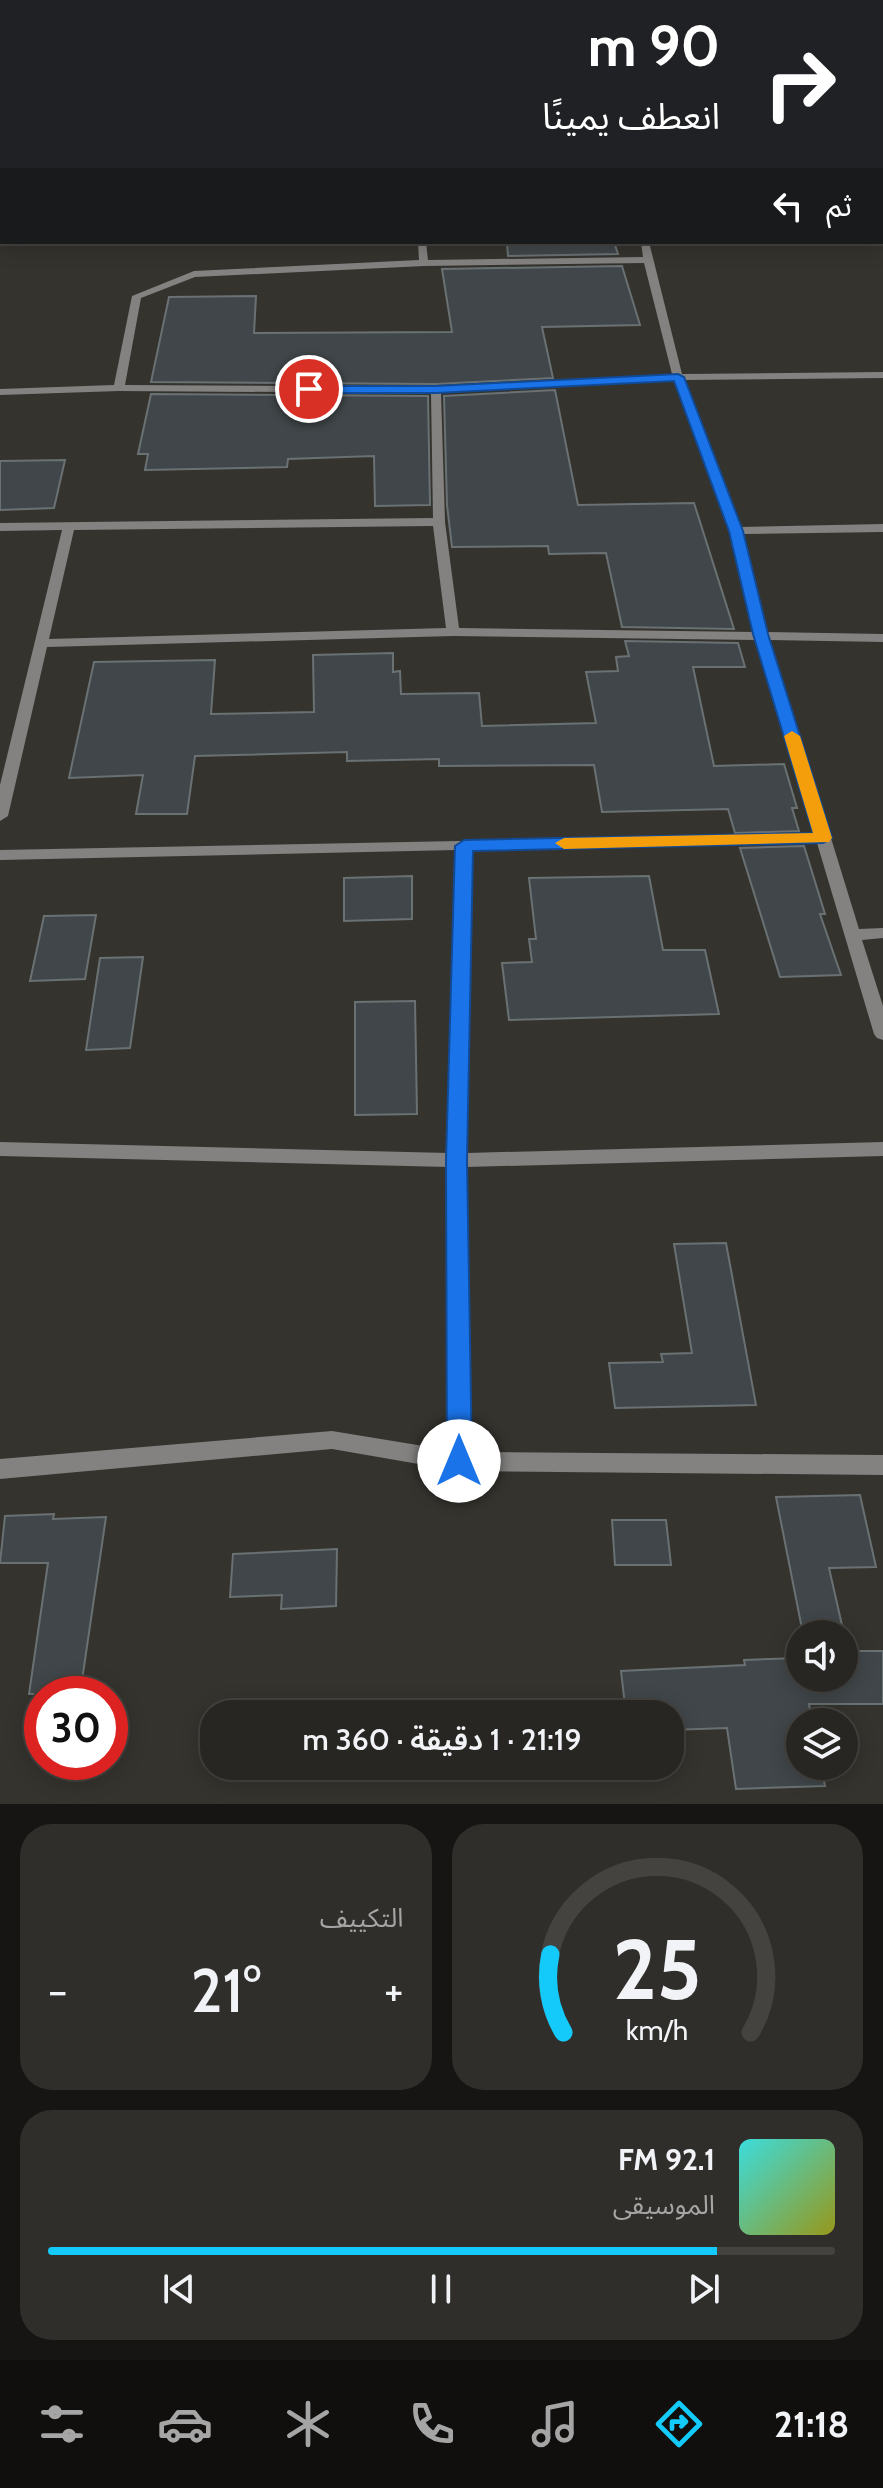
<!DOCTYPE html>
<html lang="ar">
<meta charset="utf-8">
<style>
body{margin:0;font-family:Cabin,"Noto Sans Arabic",sans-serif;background:#302e2a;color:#f1f3f6;direction:rtl;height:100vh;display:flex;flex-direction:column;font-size:30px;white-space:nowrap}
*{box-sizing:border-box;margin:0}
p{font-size:26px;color:#a5a5a5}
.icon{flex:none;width:44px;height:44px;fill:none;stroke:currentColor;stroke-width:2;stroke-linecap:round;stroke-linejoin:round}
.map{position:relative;height:1804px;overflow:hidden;direction:ltr}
.drawer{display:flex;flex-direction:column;gap:20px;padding:20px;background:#161513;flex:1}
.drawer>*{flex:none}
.banner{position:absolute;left:0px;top:0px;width:884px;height:244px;box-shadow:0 4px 20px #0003,0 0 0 2px #444340;direction:rtl;background:#202124;color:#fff;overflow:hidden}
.tools{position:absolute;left:786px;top:1620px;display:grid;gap:16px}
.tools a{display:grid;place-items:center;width:72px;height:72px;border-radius:50%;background:#282622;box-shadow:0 4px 20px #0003,0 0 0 2px #444340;font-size:40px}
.speed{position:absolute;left:24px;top:1676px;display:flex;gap:16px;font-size:40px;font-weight:700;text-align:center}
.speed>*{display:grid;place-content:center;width:104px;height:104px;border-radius:50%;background:#282622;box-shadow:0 4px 20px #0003,0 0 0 2px #444340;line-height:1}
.speed .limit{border:12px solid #d22;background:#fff;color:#111}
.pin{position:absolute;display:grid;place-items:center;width:68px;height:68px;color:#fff;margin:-34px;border:4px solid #fff;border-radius:50%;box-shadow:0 2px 8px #0007}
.me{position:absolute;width:88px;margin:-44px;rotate:0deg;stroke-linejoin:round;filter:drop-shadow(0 0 6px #0008)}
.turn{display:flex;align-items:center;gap:28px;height:168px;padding:0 32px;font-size:36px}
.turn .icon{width:104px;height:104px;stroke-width:2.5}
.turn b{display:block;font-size:56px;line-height:68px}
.then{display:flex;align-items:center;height:76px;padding:0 32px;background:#0003;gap:16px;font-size:30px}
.big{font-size:60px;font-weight:600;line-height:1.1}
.drawer .card{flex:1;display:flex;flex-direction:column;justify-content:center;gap:12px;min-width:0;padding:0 28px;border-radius:32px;background:#302e2a}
.drawer .dial{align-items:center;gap:0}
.dial svg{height:208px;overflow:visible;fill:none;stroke:#444340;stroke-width:7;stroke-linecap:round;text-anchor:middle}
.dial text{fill:#f1f3f6;stroke:none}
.song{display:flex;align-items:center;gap:24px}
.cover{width:96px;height:96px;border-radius:12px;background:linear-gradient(135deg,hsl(180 70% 55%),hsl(60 70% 35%))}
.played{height:8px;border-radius:4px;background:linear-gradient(90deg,#13cafb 85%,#444340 85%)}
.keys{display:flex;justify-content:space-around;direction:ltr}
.heat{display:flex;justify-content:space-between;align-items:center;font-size:44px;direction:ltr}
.drawer .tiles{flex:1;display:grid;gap:20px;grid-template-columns:1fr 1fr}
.card:last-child{grid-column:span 2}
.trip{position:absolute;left:200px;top:1700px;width:484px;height:80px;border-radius:32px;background:#282622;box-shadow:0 4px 20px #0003,0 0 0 2px #444340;font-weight:600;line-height:80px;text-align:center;direction:rtl}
.tab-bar{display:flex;height:128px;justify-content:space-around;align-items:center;background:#100f0e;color:#a5a5a5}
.tab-bar .icon{width:56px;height:56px}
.tab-bar .on{color:#13cafb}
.tab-bar b{font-size:36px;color:#f1f3f6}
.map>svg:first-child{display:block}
.building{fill:#404649;stroke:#6a7173;stroke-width:2}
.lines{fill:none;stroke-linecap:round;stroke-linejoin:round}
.street{fill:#838280;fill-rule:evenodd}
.route{fill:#1a73e8;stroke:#114b97;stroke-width:2}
.slow{fill:#f59e0b}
</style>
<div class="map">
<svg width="883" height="1804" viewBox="0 0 883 1804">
<rect width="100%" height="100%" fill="#35332e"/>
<g class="building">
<polygon points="614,242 618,254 508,256 507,244"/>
<polygon points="622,266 640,325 542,327 553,378 436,384 151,382 169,297 256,296 254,333 452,332 442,269"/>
<polygon points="555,390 578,505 694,503 734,629 622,627 606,553 549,554 548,546 452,547 447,505 444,396"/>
<polygon points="151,394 428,396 430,505 375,506 374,456 288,459 287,467 145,470 148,454 138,454"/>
<polygon points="65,460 54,508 0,510 0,461"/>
<polygon points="625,641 738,643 745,667 693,667 714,766 784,764 797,808 792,808 799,831 735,833 728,809 602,812 594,765 439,766 439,759 347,761 347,752 195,756 187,814 136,814 143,775 69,778 94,662 215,660 211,714 314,712 313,655 393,653 393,672 400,671 401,694 479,693 482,726 596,723 586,672 618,671 616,657 629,656"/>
<polygon points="804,846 825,914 820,914 841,975 780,977 740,848"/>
<polygon points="412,876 412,919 344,921 344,878"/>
<polygon points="649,876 663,950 705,950 719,1014 509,1020 502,963 532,962 529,939 536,939 529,878"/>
<polygon points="96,915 85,979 30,981 44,916"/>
<polygon points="143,957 130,1048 86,1050 100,958"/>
<polygon points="415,1001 417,1114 355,1115 355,1002"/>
<polygon points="726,1243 756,1405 615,1408 609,1363 663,1362 661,1354 692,1353 674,1244"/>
<polygon points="860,1495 876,1567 829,1568 844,1634 803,1634 776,1497"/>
<polygon points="54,1514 53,1519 106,1517 80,1694 29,1694 48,1563 0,1563 5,1516"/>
<polygon points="612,1520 666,1520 671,1565 615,1565"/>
<polygon points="337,1549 336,1606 281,1609 282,1595 230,1597 233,1554"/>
<polygon points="844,1635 848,1651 883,1651 883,1704 809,1704 812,1722 800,1722 800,1766 821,1766 825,1786 736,1789 727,1728 670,1730 670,1714 626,1714 621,1671 745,1665 744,1660 800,1658 800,1678 844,1678"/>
</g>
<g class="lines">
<g class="street">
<rect x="0" y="9" width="2" height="4"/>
<polygon points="0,60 2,60 0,67"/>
<rect x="882" y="95" width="1" height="4"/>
<rect x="0" y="153" width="2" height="4"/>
<rect x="882" y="217" width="1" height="6"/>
<path d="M418,242h8l2,18 215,-3 -2,-15h8l33,132 201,-2v6l-199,2 57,147 142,-3v8l-140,2 24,98 116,2v8l-113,-2 89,289 24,-1v10l-21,2 21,66v34l-6,-2 -3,-4 -57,-191 -345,7 -5,303 416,-11v14l-417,11 4,285 413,3v20l-424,-4 -127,-22 -332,30v-20l332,-28 116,19v-283l-448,-11v-14l448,11 8,-303 -456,10v-10l814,-16 -58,-194 -303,-4 -406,11 -39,169 -8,5v-36l62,-255 -62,1v-8l433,-5 -2,-125 -312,-2 -119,4v-6l114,-4 18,-89 62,-25 225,-11zM644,263l28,111 -236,13 -311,-2 16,-87 54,-21 229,-11zM674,380l56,151 24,101 -295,-4 -14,-106 -4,-129zM433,526l13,102 -397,11 25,-109z"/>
</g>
</g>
<polygon class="route" points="678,374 684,377 743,531 768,634 832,838 823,843 473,851 467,1160 472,1461 468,1469 459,1472 451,1469 447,1461 446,1160 455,846 464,840 813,833 753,634 729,531 674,381 436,393 309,393 303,389 309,386 436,386"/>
<polygon class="slow" points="792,731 800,736 832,838 829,842 564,849 555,843 564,838 813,833 784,736"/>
</svg>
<div class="tools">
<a><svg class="icon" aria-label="sound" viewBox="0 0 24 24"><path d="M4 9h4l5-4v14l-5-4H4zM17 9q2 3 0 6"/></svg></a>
<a><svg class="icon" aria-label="layers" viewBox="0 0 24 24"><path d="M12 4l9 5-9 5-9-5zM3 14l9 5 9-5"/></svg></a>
</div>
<div class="speed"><div class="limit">30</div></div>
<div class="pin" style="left:309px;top:389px;background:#d93025"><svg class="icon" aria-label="arrive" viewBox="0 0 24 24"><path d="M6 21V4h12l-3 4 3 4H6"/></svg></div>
<svg class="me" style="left:459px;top:1461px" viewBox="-20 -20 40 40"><circle r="19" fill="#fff"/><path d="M0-13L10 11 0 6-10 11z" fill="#1a73e8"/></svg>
<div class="trip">21:19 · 1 دقيقة · 360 m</div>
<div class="banner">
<div class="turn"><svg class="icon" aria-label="right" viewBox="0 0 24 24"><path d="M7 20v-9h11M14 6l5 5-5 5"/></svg><div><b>90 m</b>انعطف يمينًا</div></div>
<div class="then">ثم<svg class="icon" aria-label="left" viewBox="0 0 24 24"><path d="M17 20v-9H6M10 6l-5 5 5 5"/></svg></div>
</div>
</div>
<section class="drawer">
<div class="tiles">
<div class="card dial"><svg viewBox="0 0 100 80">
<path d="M14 69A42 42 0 1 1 86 69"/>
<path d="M14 69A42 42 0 0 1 9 39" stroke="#13cafb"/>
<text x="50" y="56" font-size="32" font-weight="700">25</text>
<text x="50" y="72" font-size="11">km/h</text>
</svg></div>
<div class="card"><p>التكييف</p>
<div class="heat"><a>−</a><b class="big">21°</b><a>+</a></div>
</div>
<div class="card">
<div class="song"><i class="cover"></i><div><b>92.1 FM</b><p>الموسيقى</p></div></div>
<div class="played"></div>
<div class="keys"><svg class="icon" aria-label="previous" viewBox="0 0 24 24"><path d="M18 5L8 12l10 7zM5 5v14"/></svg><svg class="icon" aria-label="pause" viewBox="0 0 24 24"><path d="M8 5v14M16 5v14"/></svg><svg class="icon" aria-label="next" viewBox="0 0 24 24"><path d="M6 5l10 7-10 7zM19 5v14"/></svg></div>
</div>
</div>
</section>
<nav class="tab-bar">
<b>21:18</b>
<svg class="icon on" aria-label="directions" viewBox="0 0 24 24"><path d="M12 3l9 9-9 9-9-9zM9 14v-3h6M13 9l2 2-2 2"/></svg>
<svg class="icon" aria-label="music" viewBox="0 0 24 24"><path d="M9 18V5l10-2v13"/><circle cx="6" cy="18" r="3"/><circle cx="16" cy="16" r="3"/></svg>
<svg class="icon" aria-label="phone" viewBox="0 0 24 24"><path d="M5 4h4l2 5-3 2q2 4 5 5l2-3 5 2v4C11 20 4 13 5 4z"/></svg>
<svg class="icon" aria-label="climate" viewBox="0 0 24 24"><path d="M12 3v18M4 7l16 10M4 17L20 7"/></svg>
<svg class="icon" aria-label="car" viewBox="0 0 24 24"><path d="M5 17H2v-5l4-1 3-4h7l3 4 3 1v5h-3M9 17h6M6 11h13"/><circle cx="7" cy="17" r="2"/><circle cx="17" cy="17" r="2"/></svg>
<svg class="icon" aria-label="filters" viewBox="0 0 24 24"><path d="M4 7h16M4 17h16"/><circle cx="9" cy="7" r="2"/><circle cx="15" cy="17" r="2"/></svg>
</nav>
